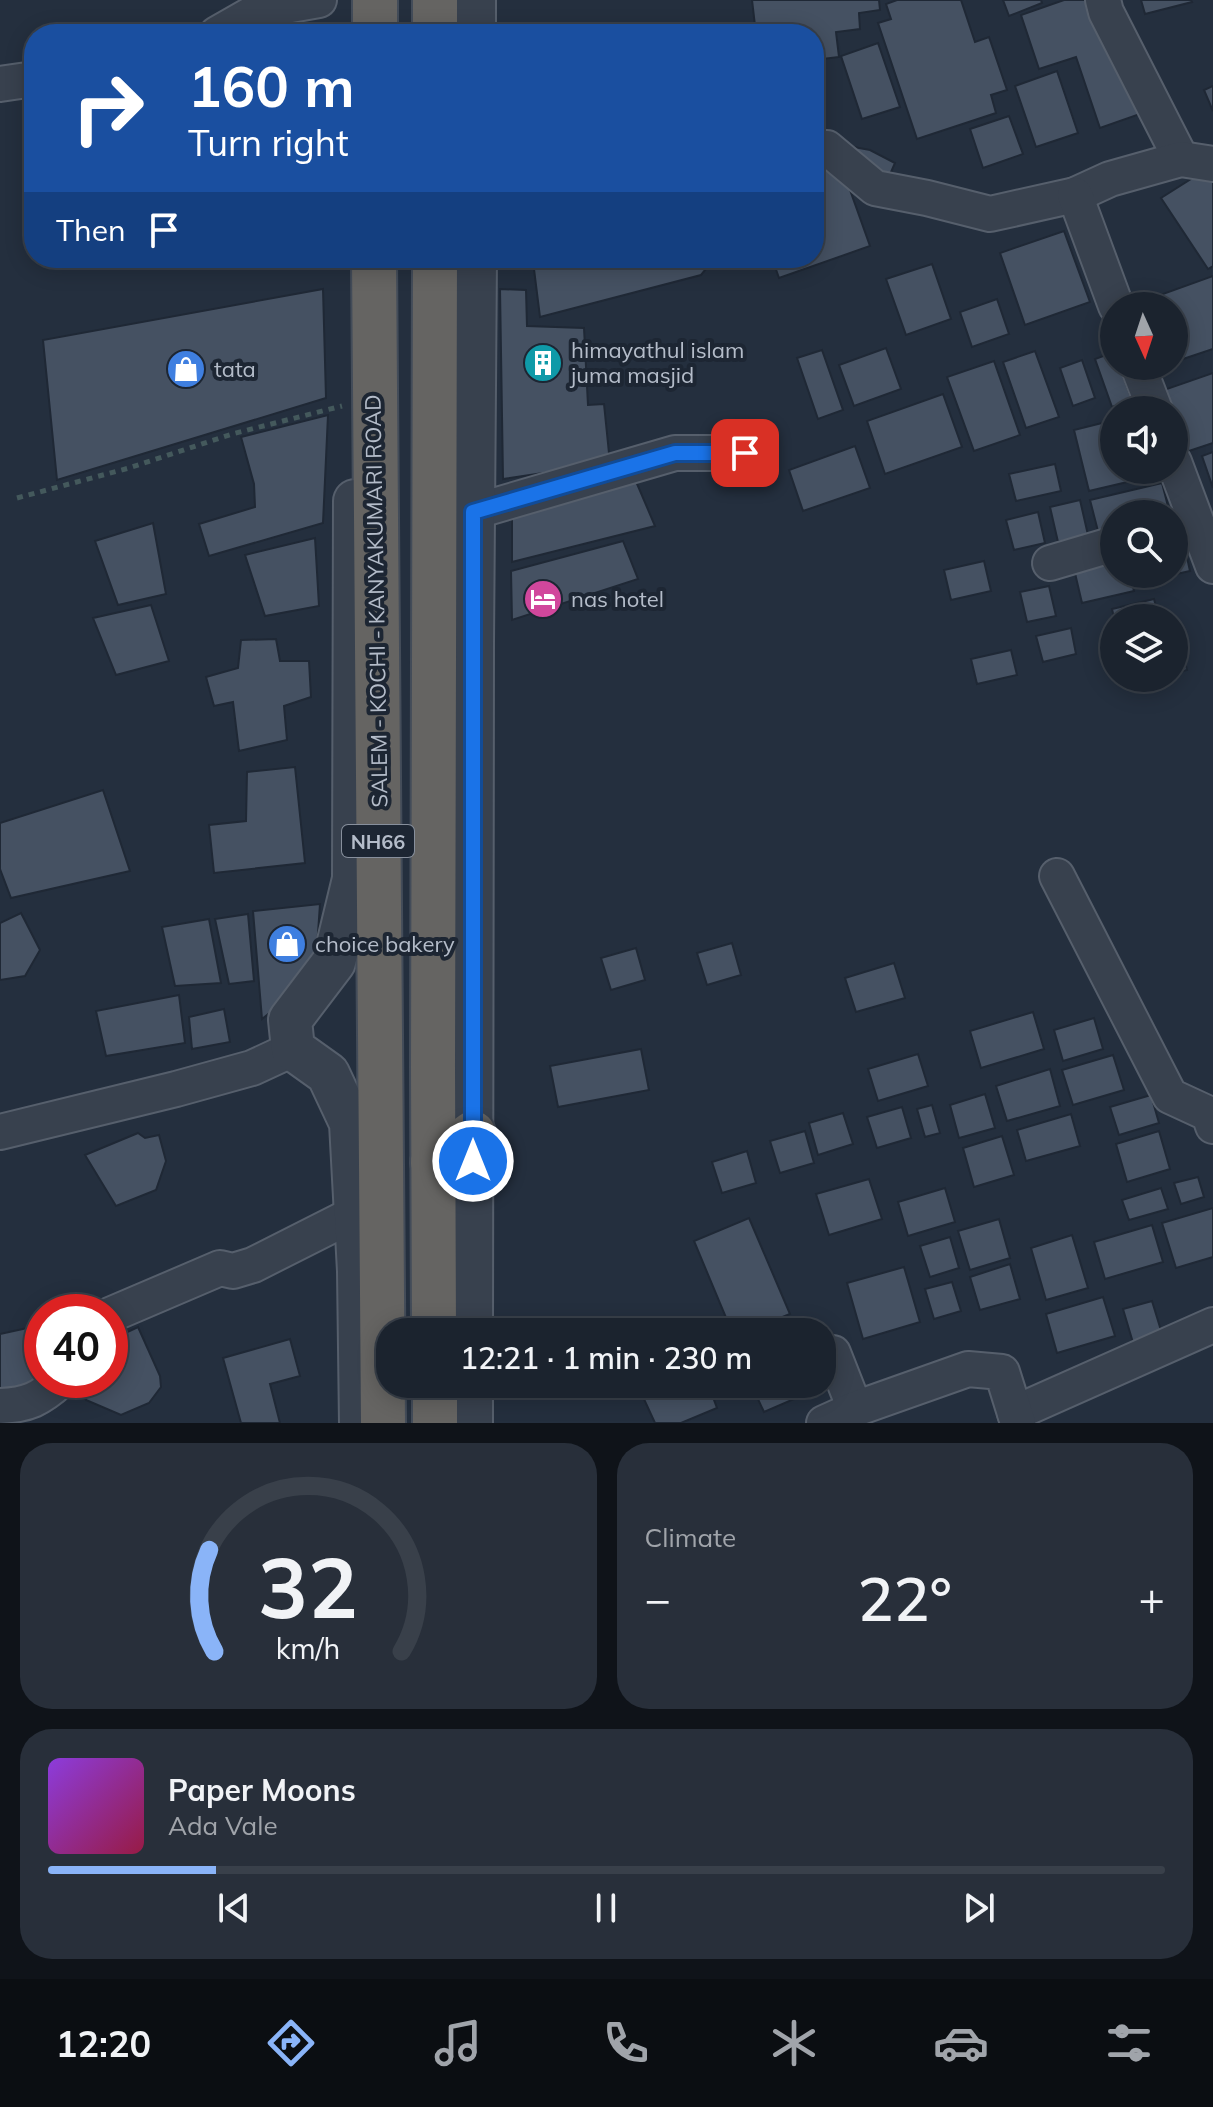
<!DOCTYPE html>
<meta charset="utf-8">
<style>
body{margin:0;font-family:Mulish,sans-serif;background:#282f3a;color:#f1f3f6;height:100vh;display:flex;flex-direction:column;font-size:30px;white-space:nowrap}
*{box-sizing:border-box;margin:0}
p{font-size:26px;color:#a0a4aa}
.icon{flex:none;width:44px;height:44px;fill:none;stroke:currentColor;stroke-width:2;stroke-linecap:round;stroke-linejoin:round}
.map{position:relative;height:1423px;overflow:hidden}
.details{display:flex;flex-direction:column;gap:20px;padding:20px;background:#0f1319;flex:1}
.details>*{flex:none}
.banner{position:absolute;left:24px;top:24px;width:800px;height:244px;border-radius:32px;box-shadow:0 4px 20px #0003,0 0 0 2px #39404a;background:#1a4fa0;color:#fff;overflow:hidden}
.needle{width:52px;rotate:177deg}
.fabs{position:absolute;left:1100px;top:292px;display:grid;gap:16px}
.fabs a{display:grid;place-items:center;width:88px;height:88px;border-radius:50%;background:#1b232e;box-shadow:0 4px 20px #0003,0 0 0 2px #39404a;font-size:40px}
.speed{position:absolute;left:24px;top:1294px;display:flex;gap:16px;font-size:40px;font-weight:700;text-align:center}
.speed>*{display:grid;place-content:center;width:104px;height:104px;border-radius:50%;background:#1b232e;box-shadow:0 4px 20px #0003,0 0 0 2px #39404a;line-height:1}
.speed .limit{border:12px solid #d22;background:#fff;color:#111}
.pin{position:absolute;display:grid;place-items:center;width:68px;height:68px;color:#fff;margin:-34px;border-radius:16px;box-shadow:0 4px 12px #0006}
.me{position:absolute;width:88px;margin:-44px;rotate:0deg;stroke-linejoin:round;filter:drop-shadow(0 0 6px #0008)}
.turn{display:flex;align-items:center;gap:28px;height:168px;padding:0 32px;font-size:36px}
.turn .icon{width:104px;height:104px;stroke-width:2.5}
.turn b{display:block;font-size:56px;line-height:68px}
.then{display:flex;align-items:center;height:76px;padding:0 32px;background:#0003;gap:16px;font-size:30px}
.big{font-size:60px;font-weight:600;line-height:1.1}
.details .widget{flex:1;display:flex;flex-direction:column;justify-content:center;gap:12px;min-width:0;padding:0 28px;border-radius:32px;background:#282f3a}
.details .dial{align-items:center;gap:0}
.dial svg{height:208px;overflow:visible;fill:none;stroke:#39404a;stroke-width:7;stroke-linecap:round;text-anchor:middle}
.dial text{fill:#f1f3f6;stroke:none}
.song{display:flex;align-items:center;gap:24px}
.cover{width:96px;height:96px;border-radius:12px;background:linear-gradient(135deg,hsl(270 70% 55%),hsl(340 70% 35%))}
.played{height:8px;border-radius:4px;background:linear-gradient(90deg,#8ab4f8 15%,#39404a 15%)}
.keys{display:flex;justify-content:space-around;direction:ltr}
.heat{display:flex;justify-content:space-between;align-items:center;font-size:44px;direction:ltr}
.details .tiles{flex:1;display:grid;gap:20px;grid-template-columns:1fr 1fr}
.widget:last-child{grid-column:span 2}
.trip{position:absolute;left:376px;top:1318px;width:460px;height:80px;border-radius:32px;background:#1b232e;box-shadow:0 4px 20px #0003,0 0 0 2px #39404a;font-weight:600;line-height:80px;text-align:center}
.dock{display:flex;height:128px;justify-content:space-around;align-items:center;background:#0b0e12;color:#a0a4aa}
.dock .icon{width:56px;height:56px}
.dock .on{color:#8ab4f8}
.dock b{font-size:36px;color:#f1f3f6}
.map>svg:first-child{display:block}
.building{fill:#455162;stroke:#1f2835;stroke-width:2}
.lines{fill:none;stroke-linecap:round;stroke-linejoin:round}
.minor-casing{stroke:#565f6c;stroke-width:38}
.tertiary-casing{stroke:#565f6c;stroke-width:46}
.trunk-casing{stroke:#434c59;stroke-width:48}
.path{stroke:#44595c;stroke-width:5;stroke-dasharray:6 6;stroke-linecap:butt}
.minor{stroke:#38414e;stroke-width:34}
.tertiary{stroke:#38414e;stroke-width:42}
.trunk{stroke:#656462;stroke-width:44}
.route-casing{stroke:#114b97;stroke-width:20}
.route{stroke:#1a73e8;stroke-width:14}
.labels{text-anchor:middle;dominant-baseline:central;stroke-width:8;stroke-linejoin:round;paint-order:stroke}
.shield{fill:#1d2633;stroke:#878f9c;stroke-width:2}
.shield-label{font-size:20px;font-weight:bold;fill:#b4bcc9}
.poi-label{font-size:22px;fill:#b4bcc9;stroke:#1d2633;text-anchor:start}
.street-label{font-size:22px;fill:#b4bcc9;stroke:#1d2633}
</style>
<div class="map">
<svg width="1213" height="1423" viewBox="0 0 1213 1423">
<rect width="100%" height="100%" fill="#242f3e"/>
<g class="building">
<polygon points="752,0 879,0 880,10 859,13 860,29 836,32 839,57 814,60 814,34 756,34"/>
<polygon points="897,0 961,0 975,42 989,37 1007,90 991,95 996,113 917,139 878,23 891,19 886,4"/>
<polygon points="1003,0 1041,0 1042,3 1009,16"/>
<polygon points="1064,0 1093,0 1140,114 1100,128 1076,57 1039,69 1021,15"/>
<polygon points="1141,0 1191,0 1192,2 1145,14"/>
<polygon points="878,43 900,107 862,119 841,56"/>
<polygon points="1057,71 1078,133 1036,147 1015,86"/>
<polygon points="1213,86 1213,111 1204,90"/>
<polygon points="1009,116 1023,154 983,168 970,129"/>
<polygon points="843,145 870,150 895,163 888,179"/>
<polygon points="840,162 870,246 779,278 772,258 814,258 814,171"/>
<polygon points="1210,167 1213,172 1213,266 1208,269 1161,198"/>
<polygon points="1064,231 1090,302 1025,325 1000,253"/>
<polygon points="564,258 715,258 701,275 540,317 534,269"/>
<polygon points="932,264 951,319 906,335 886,279"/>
<polygon points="1213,276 1213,349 1174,362 1174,306 1136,306 1135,304"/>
<polygon points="323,289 326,398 57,480 43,340"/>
<polygon points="500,289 526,290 527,326 584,328 588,405 604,404 610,463 503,479"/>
<polygon points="997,299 1009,334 972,347 960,312"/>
<polygon points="886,348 901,389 854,406 839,365"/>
<polygon points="822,350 843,410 818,419 797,358"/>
<polygon points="1035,351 1059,417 1026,428 1003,362"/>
<polygon points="1114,352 1114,366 1119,366 1132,400 1112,407 1095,359"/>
<polygon points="1082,360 1095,398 1073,406 1060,368"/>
<polygon points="994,361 1020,435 974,451 947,377"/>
<polygon points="1213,373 1213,443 1180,454 1174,437 1174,410 1164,410 1158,392"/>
<polygon points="943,394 962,447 885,474 867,421"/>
<polygon points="328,415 323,523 209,556 199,524 255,507 254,484 241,437"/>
<polygon points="1114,420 1114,470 1152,470 1153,476 1089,491 1074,430"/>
<polygon points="855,446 870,488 803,511 789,470"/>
<polygon points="1213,452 1213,488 1202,456"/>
<polygon points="1055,464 1061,491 1016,501 1009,474"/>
<polygon points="635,479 655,526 512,562 512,515"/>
<polygon points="1162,483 1170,514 1114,514 1114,536 1100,539 1090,500"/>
<polygon points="1080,500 1088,535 1058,542 1050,507"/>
<polygon points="1038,512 1045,543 1014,550 1006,520"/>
<polygon points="153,523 166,594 118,605 95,541"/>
<polygon points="315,538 319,606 265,616 245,555"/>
<polygon points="1183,539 1190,571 1154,579 1153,574 1174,574 1174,541"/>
<polygon points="623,541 638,579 512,620 511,571"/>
<polygon points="1114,560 1114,574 1130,574 1134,591 1082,603 1074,569"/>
<polygon points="984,561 991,591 951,600 944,570"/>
<polygon points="1049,586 1056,616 1027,622 1020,592"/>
<polygon points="1154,599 1159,618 1114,618 1112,609"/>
<polygon points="151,605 169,661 116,675 93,618"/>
<polygon points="1071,628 1076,654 1043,662 1036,636"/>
<polygon points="1178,633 1187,670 1174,673 1174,634"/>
<polygon points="276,639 280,661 309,661 311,697 284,706 287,740 239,751 233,702 214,706 206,677 238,668 241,640"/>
<polygon points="1011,650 1017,675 977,684 971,659"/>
<polygon points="295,767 305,863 214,873 209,825 246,821 247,772"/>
<polygon points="103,790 130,871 11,898 0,869 0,823"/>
<polygon points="320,904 315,977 262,1019 253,911"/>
<polygon points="21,913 40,950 25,976 0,980 0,923"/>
<polygon points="248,914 254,981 229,984 215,919"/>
<polygon points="209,919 221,983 175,986 162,927"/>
<polygon points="732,943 741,975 707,985 697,953"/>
<polygon points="636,948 645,980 611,990 601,958"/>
<polygon points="894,963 905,998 856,1012 845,978"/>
<polygon points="179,995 185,1043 106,1056 96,1011"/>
<polygon points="224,1009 230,1042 192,1049 189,1017"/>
<polygon points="1033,1012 1044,1049 981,1068 970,1031"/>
<polygon points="1094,1018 1103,1049 1063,1061 1054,1030"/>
<polygon points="641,1049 649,1090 558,1107 550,1066"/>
<polygon points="918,1054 928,1086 878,1101 868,1069"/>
<polygon points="1113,1055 1124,1090 1073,1105 1062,1070"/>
<polygon points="1050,1069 1060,1106 1007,1121 996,1086"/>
<polygon points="985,1094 995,1128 959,1138 950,1105"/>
<polygon points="1151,1095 1159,1123 1119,1135 1110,1107"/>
<polygon points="932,1105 940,1133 925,1137 917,1109"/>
<polygon points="902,1107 911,1138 877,1148 867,1117"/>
<polygon points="843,1113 853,1144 818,1155 809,1123"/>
<polygon points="1071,1114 1080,1146 1026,1161 1017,1130"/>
<polygon points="805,1131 814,1163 780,1173 770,1141"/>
<polygon points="1159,1131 1170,1169 1127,1182 1116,1144"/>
<polygon points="138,1133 145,1138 159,1135 166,1161 156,1190 116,1206 85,1155"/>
<polygon points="1002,1136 1014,1175 974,1187 963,1148"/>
<polygon points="747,1151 756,1183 722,1193 712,1162"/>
<polygon points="1198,1177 1204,1197 1181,1204 1174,1183"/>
<polygon points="869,1179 882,1219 829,1235 816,1194"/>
<polygon points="945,1188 955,1222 908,1236 898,1202"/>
<polygon points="1161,1188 1168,1209 1129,1220 1122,1200"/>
<polygon points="1213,1208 1213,1257 1176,1268 1162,1223"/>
<polygon points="749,1218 790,1314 745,1332 732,1332 694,1241"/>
<polygon points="999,1219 1010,1258 970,1270 958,1231"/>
<polygon points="1152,1225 1163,1262 1105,1279 1094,1242"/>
<polygon points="1072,1235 1088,1288 1046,1300 1031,1248"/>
<polygon points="950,1237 959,1268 930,1277 920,1246"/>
<polygon points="1010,1264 1020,1299 980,1310 970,1277"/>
<polygon points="904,1267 920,1322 863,1339 847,1283"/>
<polygon points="952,1282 961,1311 934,1319 925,1289"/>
<polygon points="1103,1297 1115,1336 1057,1353 1046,1314"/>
<polygon points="1152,1301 1163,1337 1134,1346 1123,1309"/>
<polygon points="32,1327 40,1393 0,1394 0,1334"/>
<polygon points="138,1327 160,1376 161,1387 149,1403 121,1415 86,1400 84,1392 70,1389 72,1380 110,1380 110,1336 115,1338"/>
<polygon points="290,1339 300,1376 270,1384 280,1423 241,1423 223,1358"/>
<polygon points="637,1384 708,1384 717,1408 681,1423 655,1423"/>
<polygon points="751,1384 821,1384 822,1387 764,1412"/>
</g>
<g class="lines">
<defs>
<g id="minor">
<polyline points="1103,0 1106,12 1181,159"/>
<polyline points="217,34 252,14 285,6 319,0"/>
<polyline points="0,84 34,79"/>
<polyline points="814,148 827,148 875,188 927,198 990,214 1075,195 1110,179 1181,159 1213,164"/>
<polyline points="1075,195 1116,306"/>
<polyline points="1138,366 1155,410"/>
<polyline points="1174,462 1213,566"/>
<polyline points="473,512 675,453 745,453"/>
<polyline points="1050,563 1114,544"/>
<polyline points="1057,876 1170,1096 1209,1114 1213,1126"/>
<polyline points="0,1132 176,1089 252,1068 293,1049"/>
<polyline points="110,1315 220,1268 233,1271 253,1265 356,1213"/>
<polyline points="833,1353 855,1409"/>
<path d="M0,1406c28,-1 40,-7 61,-26"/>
<polyline points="1015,1413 1213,1325"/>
<polyline points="824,1423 855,1409 968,1369 1002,1372 1018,1423"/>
</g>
<g id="tertiary">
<polyline points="474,0 474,34"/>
<polyline points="355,501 354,879 334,962 290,1020 293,1049 328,1074 351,1123 359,1271 361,1423"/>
<polyline points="471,1332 472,643 475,258"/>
<polyline points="471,1423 471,1384"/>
</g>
<g id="trunk">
<polyline points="375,34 375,0"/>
<polyline points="435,34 435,0"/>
<polyline points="374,258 383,1423"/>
<polyline points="433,1162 473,1133"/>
<polyline points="434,1332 433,1067 435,258"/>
<polyline points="435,1384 435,1423"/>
</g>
</defs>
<use href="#minor" class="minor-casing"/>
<use href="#tertiary" class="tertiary-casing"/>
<use href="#trunk" class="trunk-casing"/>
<polyline class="path" points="17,498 129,468 232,434 342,406"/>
<use href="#minor" class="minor"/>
<use href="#tertiary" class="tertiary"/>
<use href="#trunk" class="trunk"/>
</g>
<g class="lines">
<defs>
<polyline id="route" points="473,1161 473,512 675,453 745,453"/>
</defs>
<use href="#route" class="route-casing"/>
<use href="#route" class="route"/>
</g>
<defs>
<symbol id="building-disc" viewBox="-11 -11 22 22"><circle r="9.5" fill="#0f9aa8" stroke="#1d2633"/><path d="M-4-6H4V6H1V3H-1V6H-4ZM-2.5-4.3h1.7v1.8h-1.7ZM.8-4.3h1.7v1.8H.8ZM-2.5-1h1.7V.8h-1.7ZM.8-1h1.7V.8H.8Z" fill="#fff"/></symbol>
<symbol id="shop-disc" viewBox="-11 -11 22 22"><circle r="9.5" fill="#3f7fe0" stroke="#1d2633"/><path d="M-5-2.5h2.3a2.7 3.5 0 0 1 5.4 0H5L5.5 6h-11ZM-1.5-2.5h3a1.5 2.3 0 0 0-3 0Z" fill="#fff"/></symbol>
<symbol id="hotel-disc" viewBox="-11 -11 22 22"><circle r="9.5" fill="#d1479c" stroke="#1d2633"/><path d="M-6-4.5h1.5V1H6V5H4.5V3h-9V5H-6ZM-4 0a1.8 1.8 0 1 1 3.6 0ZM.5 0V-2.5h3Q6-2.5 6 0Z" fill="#fff"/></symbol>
</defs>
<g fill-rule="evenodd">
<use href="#building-disc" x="521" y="341" width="44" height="44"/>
<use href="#shop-disc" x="164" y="347" width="44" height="44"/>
<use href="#hotel-disc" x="521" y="577" width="44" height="44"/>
<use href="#shop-disc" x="265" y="922" width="44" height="44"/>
</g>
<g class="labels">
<rect class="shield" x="342" y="825" width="72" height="32" rx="6"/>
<g class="shield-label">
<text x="378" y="841">NH66</text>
</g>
<g class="poi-label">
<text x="571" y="350">himayathul islam<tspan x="571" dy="25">juma masjid</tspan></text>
<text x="214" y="369">tata</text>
<text x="571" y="599">nas hotel</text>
<text x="315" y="944">choice bakery</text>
</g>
<g class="street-label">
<text transform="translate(376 601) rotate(-91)">SALEM - KOCHI - KANYAKUMARI ROAD</text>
</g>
</g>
</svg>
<div class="fabs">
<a><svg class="needle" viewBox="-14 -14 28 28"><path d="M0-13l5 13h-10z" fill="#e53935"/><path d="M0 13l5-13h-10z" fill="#a0a4aa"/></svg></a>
<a><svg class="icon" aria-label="sound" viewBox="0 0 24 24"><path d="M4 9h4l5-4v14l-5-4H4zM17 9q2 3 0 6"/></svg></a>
<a><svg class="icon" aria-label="search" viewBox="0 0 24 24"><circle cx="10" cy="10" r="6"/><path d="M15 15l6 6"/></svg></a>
<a><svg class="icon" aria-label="layers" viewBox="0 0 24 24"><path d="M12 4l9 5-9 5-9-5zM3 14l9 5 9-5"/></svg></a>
</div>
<div class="speed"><div class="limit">40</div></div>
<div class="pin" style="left:745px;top:453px;background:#d93025"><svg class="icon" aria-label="arrive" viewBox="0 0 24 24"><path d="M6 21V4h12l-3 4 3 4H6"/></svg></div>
<svg class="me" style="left:473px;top:1161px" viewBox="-20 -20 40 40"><circle r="17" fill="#1a73e8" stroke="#fff" stroke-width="3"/><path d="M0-11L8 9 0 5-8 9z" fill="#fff"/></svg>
<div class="trip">12:21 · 1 min · 230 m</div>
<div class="banner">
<div class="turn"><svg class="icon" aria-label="right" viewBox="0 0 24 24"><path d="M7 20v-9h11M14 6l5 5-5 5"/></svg><div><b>160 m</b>Turn right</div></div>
<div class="then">Then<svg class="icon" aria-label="arrive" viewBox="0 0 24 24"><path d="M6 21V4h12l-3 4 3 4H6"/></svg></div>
</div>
</div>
<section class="details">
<div class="tiles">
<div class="widget dial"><svg viewBox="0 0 100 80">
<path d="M14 69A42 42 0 1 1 86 69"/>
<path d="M14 69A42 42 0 0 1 12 30" stroke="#8ab4f8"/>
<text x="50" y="56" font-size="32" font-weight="700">32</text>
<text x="50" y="72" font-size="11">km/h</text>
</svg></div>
<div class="widget"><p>Climate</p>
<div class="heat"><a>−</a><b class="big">22°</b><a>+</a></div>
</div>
<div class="widget">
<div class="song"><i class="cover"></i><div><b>Paper Moons</b><p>Ada Vale</p></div></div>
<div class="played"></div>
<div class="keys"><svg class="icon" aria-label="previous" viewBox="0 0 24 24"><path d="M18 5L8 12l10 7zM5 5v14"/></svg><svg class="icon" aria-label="pause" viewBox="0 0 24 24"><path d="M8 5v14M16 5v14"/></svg><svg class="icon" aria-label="next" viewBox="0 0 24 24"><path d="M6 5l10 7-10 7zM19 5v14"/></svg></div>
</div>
</div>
</section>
<nav class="dock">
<b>12:20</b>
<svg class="icon on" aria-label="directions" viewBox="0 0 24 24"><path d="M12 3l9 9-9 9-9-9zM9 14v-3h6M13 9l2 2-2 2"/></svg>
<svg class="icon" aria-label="music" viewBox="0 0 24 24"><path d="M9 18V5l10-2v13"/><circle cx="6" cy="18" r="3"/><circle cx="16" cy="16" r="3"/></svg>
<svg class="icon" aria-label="phone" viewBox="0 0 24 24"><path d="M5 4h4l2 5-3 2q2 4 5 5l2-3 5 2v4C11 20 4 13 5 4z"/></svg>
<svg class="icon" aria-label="climate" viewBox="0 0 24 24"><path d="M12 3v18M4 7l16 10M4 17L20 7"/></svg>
<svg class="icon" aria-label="car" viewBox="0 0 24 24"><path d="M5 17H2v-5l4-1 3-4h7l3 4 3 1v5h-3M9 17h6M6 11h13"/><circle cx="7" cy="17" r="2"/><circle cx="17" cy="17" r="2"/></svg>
<svg class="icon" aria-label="filters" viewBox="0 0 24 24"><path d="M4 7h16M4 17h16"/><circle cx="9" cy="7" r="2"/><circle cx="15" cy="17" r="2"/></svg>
</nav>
